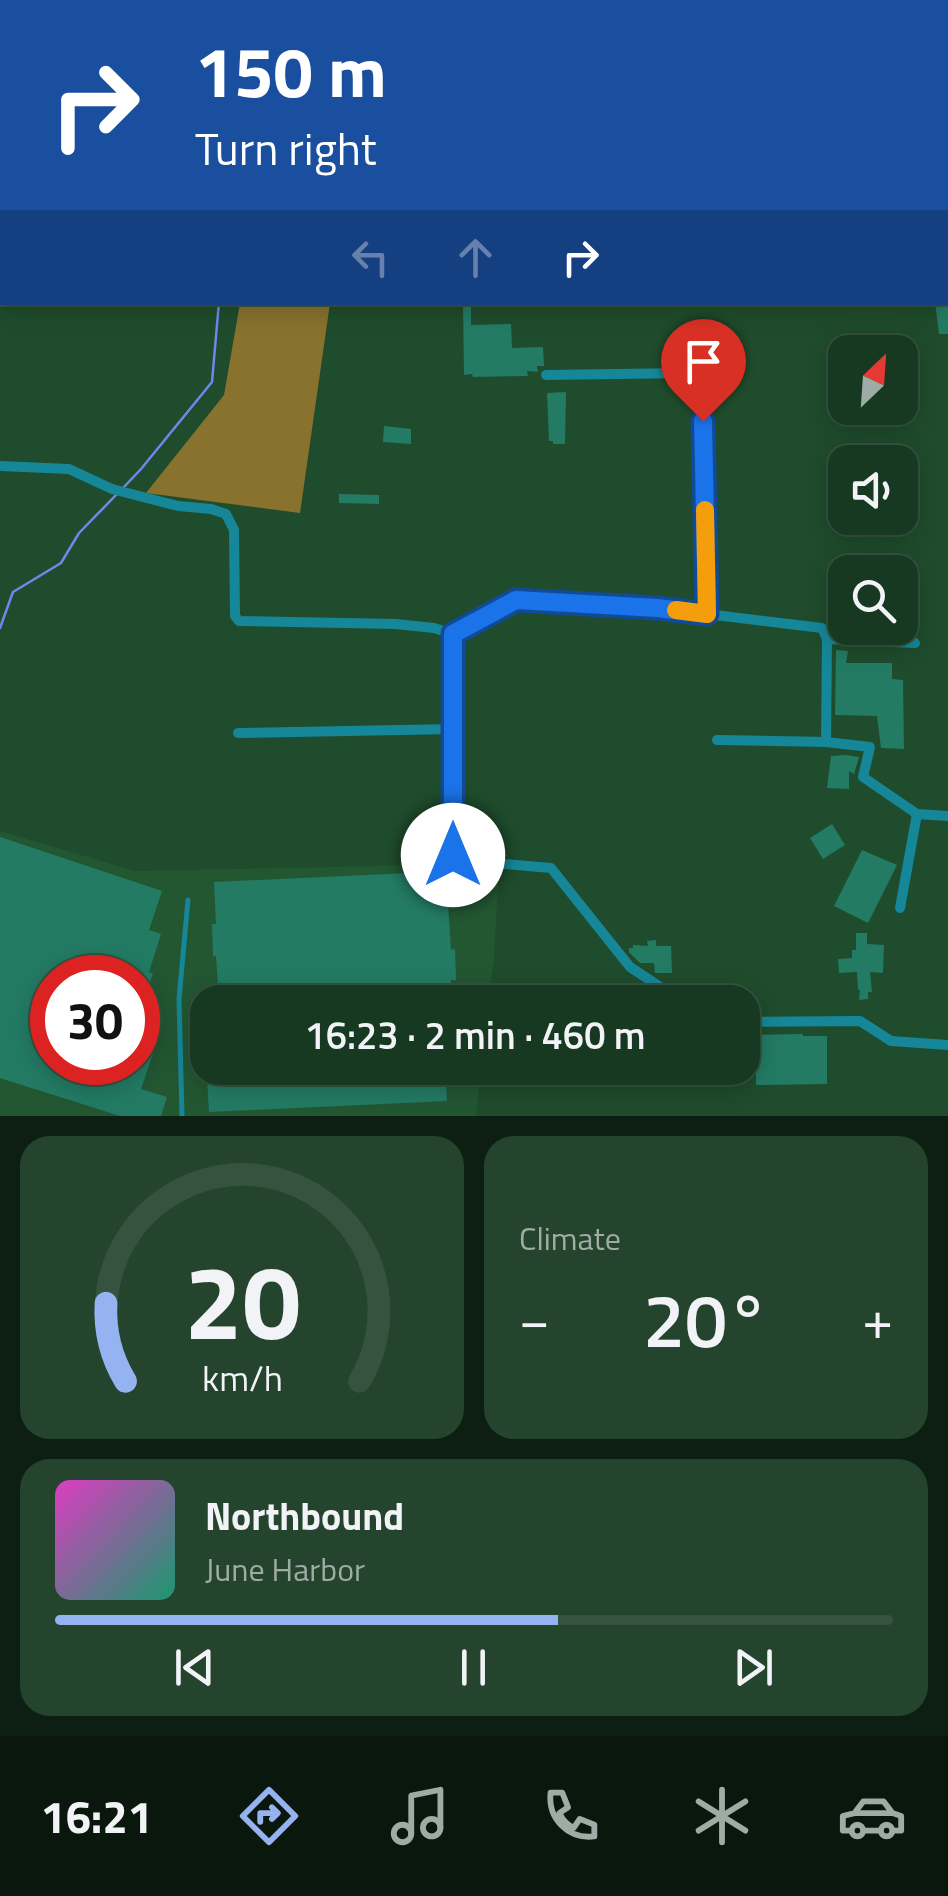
<!DOCTYPE html>
<meta charset="utf-8">
<style>
body{margin:0;font-family:"Titillium Web",sans-serif;background:#24442e;color:#f1f3f6;height:100vh;display:flex;flex-direction:column;font-size:38px;white-space:nowrap}
*{box-sizing:border-box;margin:0}
p{font-size:32px;color:#9eaca5}
.icon{flex:none;width:55px;height:55px;fill:none;stroke:currentColor;stroke-width:2;stroke-linecap:round;stroke-linejoin:round}
.map{position:relative;height:1116px;overflow:hidden}
.drawer{display:flex;flex-direction:column;gap:20px;padding:20px;background:#0d1f12;flex:1}
.drawer>*{flex:none}
.top-card{position:absolute;left:0px;top:0px;width:950px;height:305px;box-shadow:0 5px 25px #0003,0 0 0 2px #36533f;background:#1a4fa0;color:#fff;overflow:hidden}
.needle{width:65px;rotate:25deg}
.tools{position:absolute;left:828px;top:335px;display:grid;gap:20px}
.tools a{display:grid;place-items:center;width:90px;height:90px;border-radius:20px;background:#173921;box-shadow:0 5px 25px #0003,0 0 0 2px #36533f;font-size:50px}
.speed{position:absolute;left:30px;top:955px;display:flex;gap:20px;font-size:50px;font-weight:700;text-align:center}
.speed>*{display:grid;place-content:center;width:130px;height:130px;border-radius:50%;background:#173921;box-shadow:0 5px 25px #0003,0 0 0 2px #36533f;line-height:1}
.speed .limit{border:15px solid #d22;background:#fff;color:#111}
.pin{position:absolute;display:grid;place-items:center;width:85px;height:85px;color:#fff;margin:-102px -42px;border-radius:50% 50% 50% 0;rotate:-45deg;box-shadow:0 0 10px #0007}
.pin .icon{rotate:45deg}
.me{position:absolute;width:110px;margin:-55px;rotate:0deg;stroke-linejoin:round;filter:drop-shadow(0 0 8px #0008)}
.turn{display:flex;align-items:center;gap:35px;height:210px;padding:0 30px;font-size:45px}
.turn .icon{width:130px;height:130px;stroke-width:2.5}
.turn b{display:block;font-size:70px;line-height:85px}
.lanes{display:flex;align-items:center;height:95px;padding:0 30px;background:#0003;justify-content:center;gap:50px;direction:ltr}
.lanes .off{opacity:.35}
.big{font-size:75px;font-weight:600;line-height:1.1}
.drawer .card{flex:1;display:flex;flex-direction:column;justify-content:center;gap:15px;min-width:0;padding:0 35px;border-radius:30px;background:#24442e}
.drawer .dial{align-items:center;gap:0}
.dial svg{height:260px;overflow:visible;fill:none;stroke:#36533f;stroke-width:7;stroke-linecap:round;text-anchor:middle}
.dial text{fill:#f1f3f6;stroke:none}
.song{display:flex;align-items:center;gap:30px}
.cover{width:120px;height:120px;border-radius:15px;background:linear-gradient(135deg,hsl(310 70% 55%),hsl(160 70% 35%))}
.played{height:10px;border-radius:5px;background:linear-gradient(90deg,#95b2f1 60%,#36533f 60%)}
.keys{display:flex;justify-content:space-around;direction:ltr}
.heat{display:flex;justify-content:space-between;align-items:center;font-size:55px;direction:ltr}
.drawer .tiles{flex:1;display:grid;gap:20px;grid-template-columns:1fr 1fr}
.card:last-child{grid-column:span 2}
.trip{position:absolute;left:190px;top:985px;width:570px;height:100px;border-radius:30px;background:#173921;box-shadow:0 5px 25px #0003,0 0 0 2px #36533f;font-weight:600;line-height:100px;text-align:center}
.tab-bar{display:flex;height:160px;justify-content:space-around;align-items:center;background:#09170d;color:#9eaca5}
.tab-bar .icon{width:70px;height:70px}
.tab-bar .on{color:#95b2f1}
.tab-bar b{font-size:45px;color:#f1f3f6}
.map>svg:first-child{display:block}
.built{fill:#225732;fill-rule:evenodd}
.forest{fill:#88722e}
.lines{fill:none;stroke-linecap:round;stroke-linejoin:round}
.stream{stroke:#6f88ec;stroke-width:2.5}
.building{fill:#237b64}
.service{stroke:#168798;stroke-width:5}
.minor{stroke:#168798;stroke-width:10}
.route-casing{stroke:#114b97;stroke-width:25}
.route{stroke:#1a73e8;stroke-width:18}
.slow{stroke:#f59e0b;stroke-width:18}
</style>
<div class="map">
<svg width="948" height="1116" viewBox="0 0 948 1116">
<rect width="100%" height="100%" fill="#1f4c2c"/>
<path class="built" d="M0,831l135,40 298,-6 65,20 -4,72 -5,45h-281v66h273l-5,48h-476zM52,978h86v84h-86z"/>
<g class="forest">
<polygon points="232,0 591,0 591,2 233,2"/>
<polygon points="240,303 330,303 300,513 146,493 224,395"/>
</g>
<g class="lines">
<g class="stream">
<polyline points="203,0 205,2"/>
<polyline points="123,488 141,469 212,382 219,302"/>
<polyline points="0,628 13,592 61,563 79,533 117,494"/>
</g>
</g>
<g class="building">
<polygon points="463,302 471,302 471,325 511,324 512,348 543,347 544,366 537,366 538,372 527,371 528,376 473,377 472,374 464,375"/>
<polygon points="935,302 948,302 948,334 939,334"/>
<polygon points="566,392 565,444 553,444 553,441 549,441 547,393"/>
<polygon points="384,426 411,429 411,444 383,442"/>
<polygon points="339,494 379,495 379,504 339,503"/>
<polygon points="836,650 848,651 846,663 892,663 892,679 903,680 904,749 881,748 877,716 835,715"/>
<polygon points="846,755 859,757 854,774 849,771 849,789 827,788 831,756"/>
<polygon points="832,824 845,845 823,859 810,838"/>
<polygon points="0,837 162,891 149,930 161,934 149,972 153,973 141,1011 148,1013 139,1042 138,978 62,978 52,975 52,1062 138,1062 138,1048 153,1053 141,1089 167,1097 161,1116 120,1116 0,1078"/>
<polygon points="862,850 897,865 868,923 834,906"/>
<polygon points="451,871 453,904 448,904 451,950 455,949 456,980 451,980 452,1002 219,1002 216,956 213,956 212,924 216,924 214,882"/>
<polygon points="856,933 867,933 867,944 884,945 883,973 870,972 872,992 868,992 868,999 859,1000 860,990 858,990 857,972 839,973 838,959 852,958 852,950 856,950"/>
<polygon points="656,940 656,946 671,946 672,973 655,973 654,963 640,963 629,952 629,948 633,948 633,945 648,946 647,941"/>
<polygon points="803,1034 803,1036 827,1036 827,1084 756,1085 756,1035"/>
<polygon points="212,1068 301,1068 301,1073 318,1072 318,1074 445,1068 447,1101 209,1112 207,1079 213,1079"/>
</g>
<g class="lines">
<polyline class="service" points="182,1116 179,999 188,900"/>
<g class="minor">
<polyline points="546,375 687,373 702,383 707,614"/>
<polyline points="0,466 69,469 112,489 178,506 211,509 226,514 234,530 235,616 239,621 396,624 434,628 453,634 453,855 459,860 551,868 630,967 683,1002"/>
<polyline points="453,634 517,600 657,608 822,628 827,639 915,643"/>
<polyline points="238,733 453,729"/>
<polyline points="717,740 826,742 870,747 863,777 917,814 948,816"/>
<polyline points="826,742 827,639"/>
<polyline points="900,908 917,814"/>
<polyline points="742,1022 860,1021 891,1041 948,1045"/>
</g>
</g>
<g class="lines">
<defs>
<polyline id="route" points="453,855 453,634 516,600 657,608 707,614 703,421"/>
</defs>
<use href="#route" class="route-casing"/>
<use href="#route" class="route"/>
<polyline class="slow" points="676,610 707,614 705,510"/>
</g>
</svg>
<div class="tools">
<a><svg class="needle" viewBox="-14 -14 28 28"><path d="M0-13l5 13h-10z" fill="#e53935"/><path d="M0 13l5-13h-10z" fill="#9eaca5"/></svg></a>
<a><svg class="icon" aria-label="sound" viewBox="0 0 24 24"><path d="M4 9h4l5-4v14l-5-4H4zM17 9q2 3 0 6"/></svg></a>
<a><svg class="icon" aria-label="search" viewBox="0 0 24 24"><circle cx="10" cy="10" r="6"/><path d="M15 15l6 6"/></svg></a>
</div>
<div class="speed"><div class="limit">30</div></div>
<div class="pin" style="left:703px;top:421px;background:#d93025"><svg class="icon" aria-label="arrive" viewBox="0 0 24 24"><path d="M6 21V4h12l-3 4 3 4H6"/></svg></div>
<svg class="me" style="left:453px;top:855px" viewBox="-20 -20 40 40"><circle r="19" fill="#fff"/><path d="M0-13L10 11 0 6-10 11z" fill="#1a73e8"/></svg>
<div class="trip">16:23 · 2 min · 460 m</div>
<div class="top-card">
<div class="turn"><svg class="icon" aria-label="right" viewBox="0 0 24 24"><path d="M7 20v-9h11M14 6l5 5-5 5"/></svg><div><b>150 m</b>Turn right</div></div>
<div class="lanes"><svg class="icon off" aria-label="left" viewBox="0 0 24 24"><path d="M17 20v-9H6M10 6l-5 5 5 5"/></svg><svg class="icon off" aria-label="ahead" viewBox="0 0 24 24"><path d="M12 20V5M6 11l6-6 6 6"/></svg><svg class="icon" aria-label="right" viewBox="0 0 24 24"><path d="M7 20v-9h11M14 6l5 5-5 5"/></svg></div>
</div>
</div>
<section class="drawer">
<div class="tiles">
<div class="card dial"><svg viewBox="0 0 100 80">
<path d="M14 69A42 42 0 1 1 86 69"/>
<path d="M14 69A42 42 0 0 1 8 45" stroke="#95b2f1"/>
<text x="50" y="56" font-size="32" font-weight="700">20</text>
<text x="50" y="72" font-size="11">km/h</text>
</svg></div>
<div class="card"><p>Climate</p>
<div class="heat"><a>−</a><b class="big">20°</b><a>+</a></div>
</div>
<div class="card">
<div class="song"><i class="cover"></i><div><b>Northbound</b><p>June Harbor</p></div></div>
<div class="played"></div>
<div class="keys"><svg class="icon" aria-label="previous" viewBox="0 0 24 24"><path d="M18 5L8 12l10 7zM5 5v14"/></svg><svg class="icon" aria-label="pause" viewBox="0 0 24 24"><path d="M8 5v14M16 5v14"/></svg><svg class="icon" aria-label="next" viewBox="0 0 24 24"><path d="M6 5l10 7-10 7zM19 5v14"/></svg></div>
</div>
</div>
</section>
<nav class="tab-bar">
<b>16:21</b>
<svg class="icon on" aria-label="directions" viewBox="0 0 24 24"><path d="M12 3l9 9-9 9-9-9zM9 14v-3h6M13 9l2 2-2 2"/></svg>
<svg class="icon" aria-label="music" viewBox="0 0 24 24"><path d="M9 18V5l10-2v13"/><circle cx="6" cy="18" r="3"/><circle cx="16" cy="16" r="3"/></svg>
<svg class="icon" aria-label="phone" viewBox="0 0 24 24"><path d="M5 4h4l2 5-3 2q2 4 5 5l2-3 5 2v4C11 20 4 13 5 4z"/></svg>
<svg class="icon" aria-label="climate" viewBox="0 0 24 24"><path d="M12 3v18M4 7l16 10M4 17L20 7"/></svg>
<svg class="icon" aria-label="car" viewBox="0 0 24 24"><path d="M5 17H2v-5l4-1 3-4h7l3 4 3 1v5h-3M9 17h6M6 11h13"/><circle cx="7" cy="17" r="2"/><circle cx="17" cy="17" r="2"/></svg>
</nav>
